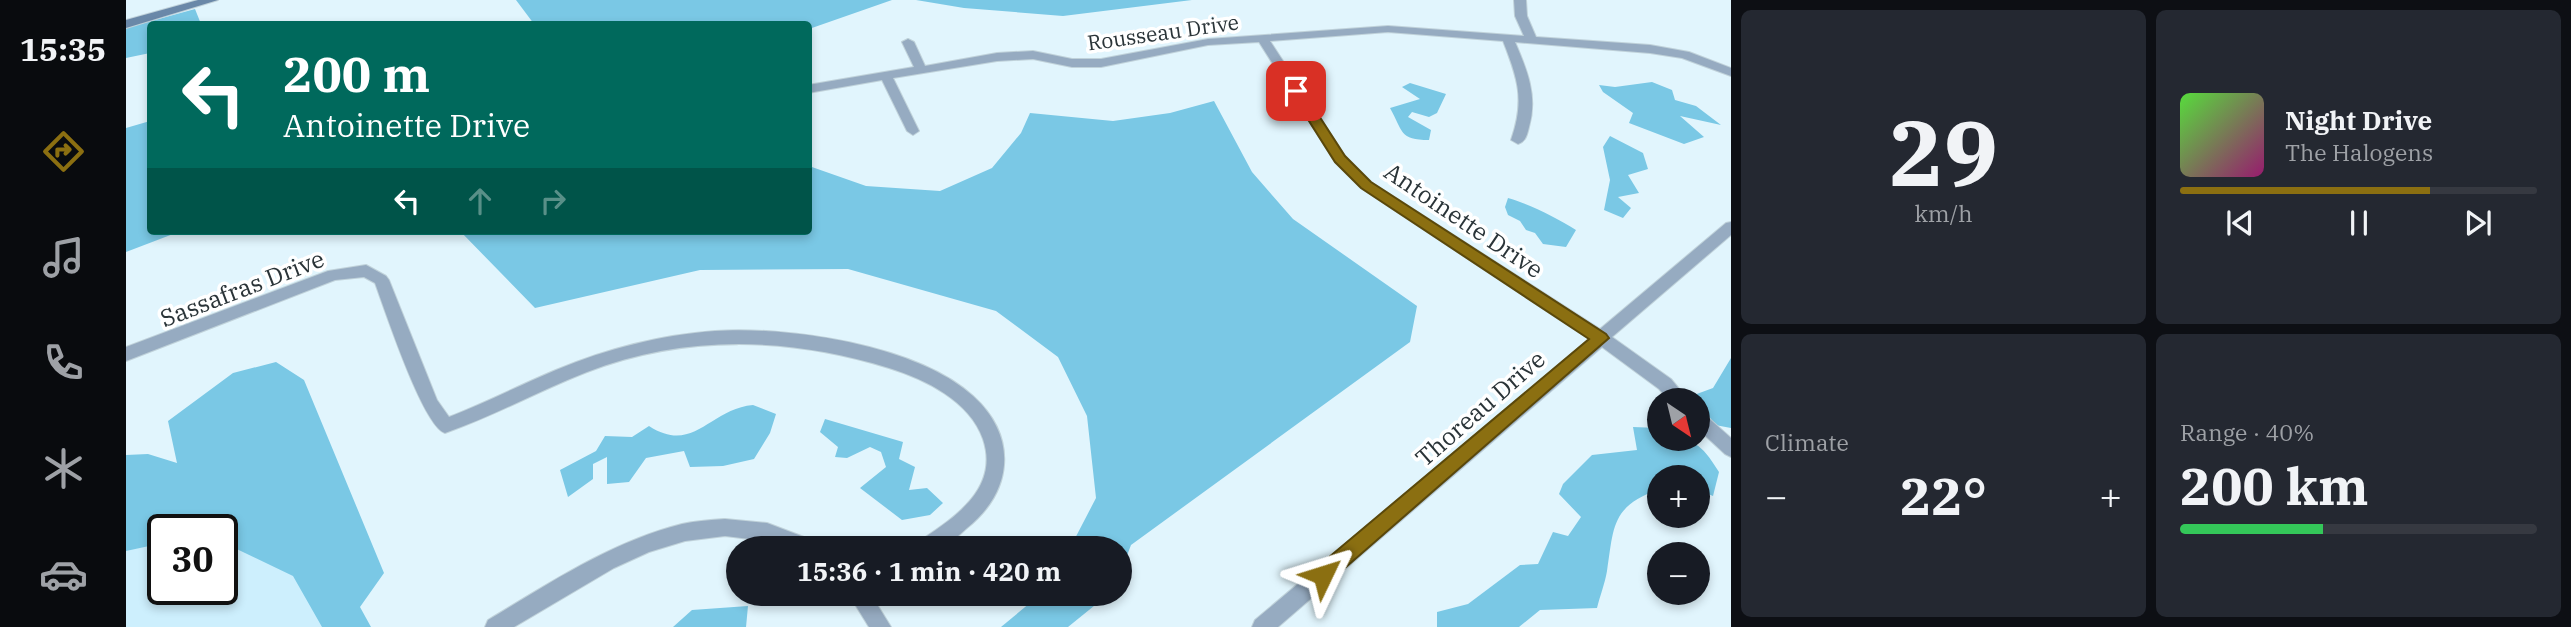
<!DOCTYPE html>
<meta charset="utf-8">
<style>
body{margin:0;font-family:"IBM Plex Serif",serif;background:#242831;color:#f1f3f6;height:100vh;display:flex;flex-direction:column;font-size:26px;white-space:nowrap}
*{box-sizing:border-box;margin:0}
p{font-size:23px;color:#9ea1a6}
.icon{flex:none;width:38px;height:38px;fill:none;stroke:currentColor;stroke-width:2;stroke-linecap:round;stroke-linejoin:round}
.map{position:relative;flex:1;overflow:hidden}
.panel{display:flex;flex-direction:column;gap:10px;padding:10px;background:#0d0f14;width:840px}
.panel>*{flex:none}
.top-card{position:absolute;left:21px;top:21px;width:665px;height:214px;border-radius:7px;box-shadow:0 4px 10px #0003;background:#00695c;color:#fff;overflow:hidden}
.needle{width:46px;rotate:145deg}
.fabs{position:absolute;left:1521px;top:388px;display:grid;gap:14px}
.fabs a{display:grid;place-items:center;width:63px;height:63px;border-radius:50%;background:#171b24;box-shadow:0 4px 10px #0003;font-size:35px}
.speed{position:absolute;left:21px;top:514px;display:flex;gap:14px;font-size:35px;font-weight:700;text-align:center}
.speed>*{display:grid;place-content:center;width:91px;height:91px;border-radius:50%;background:#171b24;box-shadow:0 4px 10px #0003;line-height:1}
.speed .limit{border:4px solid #111;border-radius:10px;background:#fff;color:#111}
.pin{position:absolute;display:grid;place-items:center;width:60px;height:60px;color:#fff;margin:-30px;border-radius:14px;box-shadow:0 4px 10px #0006}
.me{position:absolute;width:77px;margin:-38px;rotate:49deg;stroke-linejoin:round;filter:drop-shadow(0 0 5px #0008)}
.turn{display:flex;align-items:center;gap:24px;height:147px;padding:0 21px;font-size:32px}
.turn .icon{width:91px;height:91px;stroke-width:2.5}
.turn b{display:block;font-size:49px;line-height:60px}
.lanes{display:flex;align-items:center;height:66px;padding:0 21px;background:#0003;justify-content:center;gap:35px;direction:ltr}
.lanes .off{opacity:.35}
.big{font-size:52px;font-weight:700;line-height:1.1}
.panel .widget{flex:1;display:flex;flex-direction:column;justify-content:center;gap:10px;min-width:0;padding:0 24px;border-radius:10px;background:#242831}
.panel .dial{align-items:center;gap:0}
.dial b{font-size:91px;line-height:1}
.song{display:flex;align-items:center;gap:21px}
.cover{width:84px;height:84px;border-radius:10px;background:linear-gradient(135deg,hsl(110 70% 55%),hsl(320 70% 35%))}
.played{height:7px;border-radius:4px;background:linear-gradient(90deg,#8b6f11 70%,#363941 70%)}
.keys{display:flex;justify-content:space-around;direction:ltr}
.heat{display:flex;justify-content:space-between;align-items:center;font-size:38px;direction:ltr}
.charge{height:10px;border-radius:5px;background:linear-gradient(90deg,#34c759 40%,#363941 0)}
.panel .tiles{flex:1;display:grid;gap:10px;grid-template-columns:repeat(2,1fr)}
.trip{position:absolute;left:600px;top:536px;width:406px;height:70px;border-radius:35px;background:#171b24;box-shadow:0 4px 10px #0003;font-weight:700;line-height:70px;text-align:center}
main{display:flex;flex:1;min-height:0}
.dock{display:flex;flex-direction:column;width:126px;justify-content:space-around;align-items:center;background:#090b0e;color:#9ea1a6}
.dock .icon{width:49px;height:49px}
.dock .selected{color:#8b6f11}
.dock b{font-size:32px;color:#f1f3f6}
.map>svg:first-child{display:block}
.built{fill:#cdeffd;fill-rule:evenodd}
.forest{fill:#7ac8e5}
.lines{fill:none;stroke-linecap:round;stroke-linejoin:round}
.minor-casing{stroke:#c0d2da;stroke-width:2}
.secondary-casing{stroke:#c0d2da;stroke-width:2}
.minor{fill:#96abc1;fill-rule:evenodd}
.secondary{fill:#6a88a8;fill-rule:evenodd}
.route{fill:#8b6f11;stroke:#5a480b;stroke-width:2}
.labels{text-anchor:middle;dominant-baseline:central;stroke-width:7;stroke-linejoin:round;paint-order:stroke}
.far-street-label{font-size:21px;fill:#2a3438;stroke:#fff}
.street-label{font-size:24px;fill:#2a3438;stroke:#fff}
</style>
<main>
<nav class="dock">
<b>15:35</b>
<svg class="icon selected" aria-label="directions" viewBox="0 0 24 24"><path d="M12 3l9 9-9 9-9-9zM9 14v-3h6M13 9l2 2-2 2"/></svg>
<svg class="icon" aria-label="music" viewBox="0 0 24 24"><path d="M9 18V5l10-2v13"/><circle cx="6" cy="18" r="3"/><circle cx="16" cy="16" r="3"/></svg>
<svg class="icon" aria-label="phone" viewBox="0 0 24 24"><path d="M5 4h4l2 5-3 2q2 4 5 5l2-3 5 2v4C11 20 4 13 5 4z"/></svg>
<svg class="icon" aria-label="climate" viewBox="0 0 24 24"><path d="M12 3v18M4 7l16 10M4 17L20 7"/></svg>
<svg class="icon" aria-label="car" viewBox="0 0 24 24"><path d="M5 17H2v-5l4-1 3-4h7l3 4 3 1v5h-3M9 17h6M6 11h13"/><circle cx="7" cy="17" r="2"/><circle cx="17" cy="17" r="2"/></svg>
</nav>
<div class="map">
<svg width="1605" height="627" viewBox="0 0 1605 627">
<rect width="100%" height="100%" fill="#e1f5fd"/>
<path class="built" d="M136,504l97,123h-233v-103zM37,530h59v60h-59z"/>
<g class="forest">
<polygon points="390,0 766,0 683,29 682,24 408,24"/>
<polygon points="790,0 1066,0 937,16 838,8"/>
<polygon points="69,9 75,24 24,24 24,53 0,58 0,28"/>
<polygon points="1526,82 1546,90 1549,100 1570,106 1595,125 1554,116 1578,137 1558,144 1503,123 1507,113 1477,92 1473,85 1489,87"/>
<path d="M1284,83l36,11 -9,19 -8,4 -17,-5 -4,5 23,13 -2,10c-30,0 -26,-9 -39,-32l30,-9 -18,-12z"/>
<polygon points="1088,101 1126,172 1167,219 1291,306 1284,342 1005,545 994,574 994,548 944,548 970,498 961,416 932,357 870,311 722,269 574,270 409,308 334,231 682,231 683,166 740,186 814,191 866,168 895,133 904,113 987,121 1044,113"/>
<polygon points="24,121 24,231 55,231 0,252 0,128"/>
<polygon points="1484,136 1517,153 1522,169 1502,175 1513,193 1492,197 1505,208 1497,218 1478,210 1484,180 1477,147"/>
<path d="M1382,198c21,6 49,20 68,32l-10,17 -23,-3 -8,-11 -9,-3 -6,-9 -12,-6 -3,-8z"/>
<polygon points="1605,358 1605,428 1589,425 1568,395 1587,388"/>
<polygon points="150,362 178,380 258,573 234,607 245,627 196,627 167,576 96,542 96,530 37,530 37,543 0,551 0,455 22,454 51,463 42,421 107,373"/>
<path d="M627,405l23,9 -6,19 -16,26 -31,7 -33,1 -6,-16 -38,7 -17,24 -22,2v-27l-14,7v15l-25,18 -8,-27 36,-19 9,-15 27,1 17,-11c45,29 60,-17 104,-21z"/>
<polygon points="699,419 777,442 773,459 789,467 783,490 801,488 817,503 804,515 776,520 734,488 760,467 755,452 744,447 721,458 709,457 712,447 694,432"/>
<path d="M1507,427l26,1v11c36,0 41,3 60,33l-6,24 -15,-6v-12h-39v11c-48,18 -45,37 -52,82 -2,12 -7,25 -10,37l-57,2 -21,17h-82v-15l31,-8 52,-39 18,-1 15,-32 15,4 13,-19 -22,-23 4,-10 29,-29 45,-5z"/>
<polygon points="916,593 984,593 942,627 875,627"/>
<polygon points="622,606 620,627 547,627 566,610"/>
</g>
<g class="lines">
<defs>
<g id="minor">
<path d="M1388,0h12l1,16 9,21 114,8 39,7 42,16v8l-49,-18 -32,-5 -135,-11c12,28 23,54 14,85 -2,8 -3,14 -11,17l-7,-4c14,-40 7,-61 -8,-99l-115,-9 -118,9 75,115 26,26 229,147 126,-106 5,-1v13l-119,102 59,42 18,22h-19l-11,-12 -57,-42 -324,280h-26l3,-7 334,-281 -228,-151 -26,-26 -76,-120 -51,3 -107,22h-29l-39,-8 -36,2 -104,17 26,53 -6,4 -6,-4 -25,-51 -74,13v-8l106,-18 -12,-25 6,-3 6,3 11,24 72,-13 36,-2 39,8h29l107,-20 180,-13 136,10 -9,-20z"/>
<path d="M240,265l20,11 3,4 48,120 12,17c36,-14 71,-32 107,-47 50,-21 105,-35 159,-39 73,-5 202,14 258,65 45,41 40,95 -6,132 -7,6 -16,16 -25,19 -7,3 -19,1 -27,1l3,-6c36,-24 82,-53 65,-103 -13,-38 -58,-60 -94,-71 -100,-31 -204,-34 -302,4 -49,19 -93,44 -142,61 -22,-7 -60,-123 -70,-150l-11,-6 -29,3 -209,81v-14l202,-76z"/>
<polygon points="1572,412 1578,414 1605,438 1605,457 1599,454 1572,429"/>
<path d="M599,519l42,4 50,19 3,6h-35l-18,-7 -42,-5 -40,5 -36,11 -35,16 -100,59h-29l3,-7c62,-37 123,-78 194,-96 14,-3 29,-4 43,-5z"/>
<polygon points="722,593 744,593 765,627 743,627"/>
</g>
<polygon id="secondary" points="72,0 92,0 0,28 0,20"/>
</defs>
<use href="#minor" class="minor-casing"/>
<use href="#secondary" class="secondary-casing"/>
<use href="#minor" class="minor"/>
<use href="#secondary" class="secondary"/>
</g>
<polygon class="route" points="1166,88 1175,88 1219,156 1245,182 1480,334 1483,338 1204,581 1197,584 1190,581 1187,575 1190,568 1463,339 1235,188 1209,162 1164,91"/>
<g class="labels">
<g class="far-street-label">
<text transform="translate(1037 32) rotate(-8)">Rousseau Drive</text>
</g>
<g class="street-label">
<text transform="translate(1338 220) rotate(34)">Antoinette Drive</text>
<text transform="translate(116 288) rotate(-21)">Sassafras Drive</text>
<text transform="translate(1354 408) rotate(-41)">Thoreau Drive</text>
</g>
</g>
</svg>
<div class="fabs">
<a><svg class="needle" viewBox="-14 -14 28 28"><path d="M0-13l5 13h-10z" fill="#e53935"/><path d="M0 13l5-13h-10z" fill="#9ea1a6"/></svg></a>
<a>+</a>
<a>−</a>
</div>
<div class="speed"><div class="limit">30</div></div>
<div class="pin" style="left:1170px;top:91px;background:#d93025"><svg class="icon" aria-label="arrive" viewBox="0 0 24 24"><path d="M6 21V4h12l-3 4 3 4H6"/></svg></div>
<svg class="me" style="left:1197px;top:575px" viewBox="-20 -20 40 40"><path d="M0-17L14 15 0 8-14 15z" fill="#8b6f11" stroke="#fff" stroke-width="4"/></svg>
<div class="trip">15:36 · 1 min · 420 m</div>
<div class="top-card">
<div class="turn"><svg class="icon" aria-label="left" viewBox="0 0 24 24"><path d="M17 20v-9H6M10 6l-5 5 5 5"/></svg><div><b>200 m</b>Antoinette Drive</div></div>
<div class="lanes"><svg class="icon" aria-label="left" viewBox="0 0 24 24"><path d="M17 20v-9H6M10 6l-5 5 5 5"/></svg><svg class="icon off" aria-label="ahead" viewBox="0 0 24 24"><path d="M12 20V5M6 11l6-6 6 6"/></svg><svg class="icon off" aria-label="right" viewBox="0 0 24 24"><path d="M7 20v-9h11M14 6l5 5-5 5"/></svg></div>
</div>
</div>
<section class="panel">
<div class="tiles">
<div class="widget dial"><b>29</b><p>km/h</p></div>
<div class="widget">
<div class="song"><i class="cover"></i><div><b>Night Drive</b><p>The Halogens</p></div></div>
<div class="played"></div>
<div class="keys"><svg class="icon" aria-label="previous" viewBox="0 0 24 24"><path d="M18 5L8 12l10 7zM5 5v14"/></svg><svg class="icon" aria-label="pause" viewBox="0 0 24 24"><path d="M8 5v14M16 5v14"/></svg><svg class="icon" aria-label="next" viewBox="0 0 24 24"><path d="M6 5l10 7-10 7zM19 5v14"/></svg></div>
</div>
<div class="widget"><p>Climate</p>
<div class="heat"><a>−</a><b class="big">22°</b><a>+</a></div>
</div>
<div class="widget"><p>Range · 40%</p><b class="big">200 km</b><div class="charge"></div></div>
</div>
</section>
</main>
